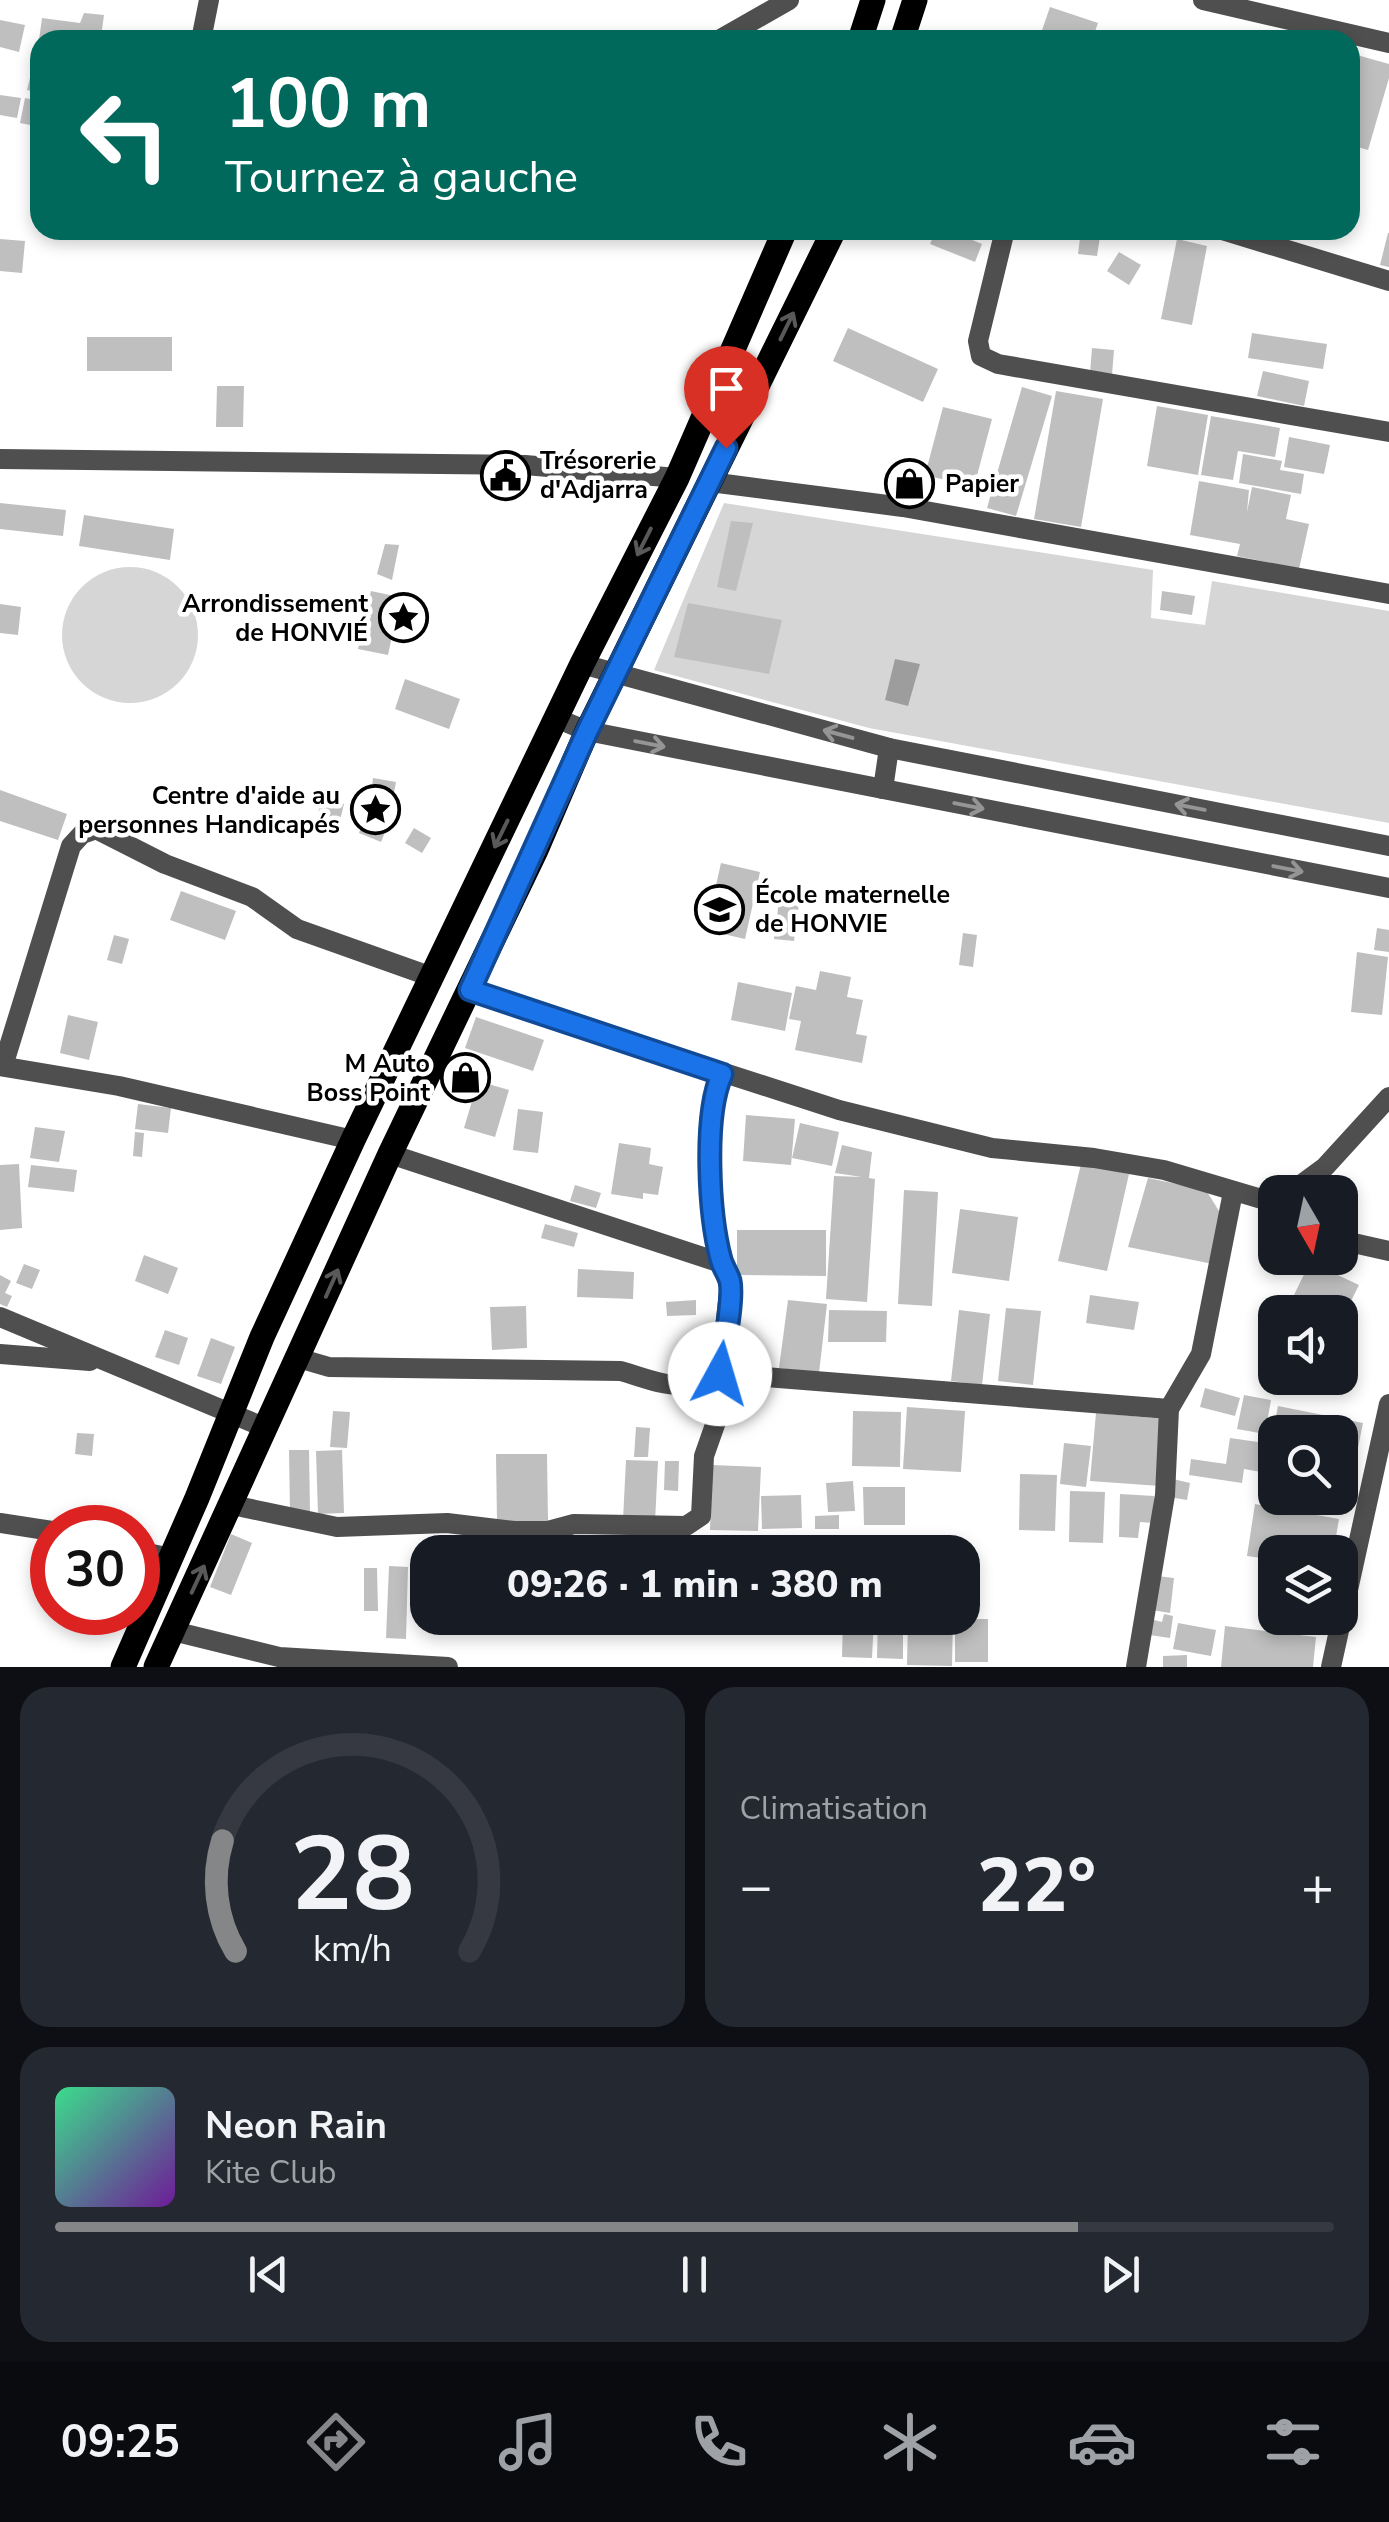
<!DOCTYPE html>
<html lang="fr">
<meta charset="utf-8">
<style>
body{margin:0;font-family:"Nunito Sans",sans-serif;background:#242831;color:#f1f3f6;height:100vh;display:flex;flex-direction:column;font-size:38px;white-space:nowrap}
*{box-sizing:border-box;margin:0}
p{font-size:32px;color:#9ea1a6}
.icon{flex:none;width:55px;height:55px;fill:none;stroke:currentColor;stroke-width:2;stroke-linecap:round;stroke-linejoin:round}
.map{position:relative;height:1667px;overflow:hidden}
.side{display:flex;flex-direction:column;gap:20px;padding:20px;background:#0d0f14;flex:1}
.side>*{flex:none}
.hud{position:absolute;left:30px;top:30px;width:1330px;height:210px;border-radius:30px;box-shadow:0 5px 15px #0003;background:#00695c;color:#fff;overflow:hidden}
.needle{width:65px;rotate:171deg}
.buttons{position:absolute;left:1258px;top:1175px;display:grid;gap:20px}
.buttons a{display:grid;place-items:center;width:100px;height:100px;border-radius:20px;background:#171b24;box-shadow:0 5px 15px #0003;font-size:50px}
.speed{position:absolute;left:30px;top:1505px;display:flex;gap:20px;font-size:50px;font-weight:700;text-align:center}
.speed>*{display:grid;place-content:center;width:130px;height:130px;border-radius:50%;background:#171b24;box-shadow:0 5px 15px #0003;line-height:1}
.speed .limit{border:15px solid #d22;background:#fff;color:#111}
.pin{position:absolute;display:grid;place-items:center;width:85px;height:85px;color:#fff;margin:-102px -42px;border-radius:50% 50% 50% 0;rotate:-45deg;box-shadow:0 0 10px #0007}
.pin .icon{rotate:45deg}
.me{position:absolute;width:110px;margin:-55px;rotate:6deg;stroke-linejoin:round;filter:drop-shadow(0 0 8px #0008)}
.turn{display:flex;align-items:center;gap:35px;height:210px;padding:0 30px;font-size:45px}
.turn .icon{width:130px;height:130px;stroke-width:2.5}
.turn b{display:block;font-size:70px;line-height:85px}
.big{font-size:75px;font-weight:800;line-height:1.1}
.side .tile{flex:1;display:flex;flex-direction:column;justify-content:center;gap:15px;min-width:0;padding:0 35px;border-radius:30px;background:#242831}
.side .dial{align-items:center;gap:0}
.dial svg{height:260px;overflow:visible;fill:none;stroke:#363941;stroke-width:7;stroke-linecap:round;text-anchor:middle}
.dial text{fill:#f1f3f6;stroke:none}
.song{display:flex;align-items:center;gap:30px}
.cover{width:120px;height:120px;border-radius:15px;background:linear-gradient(135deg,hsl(150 70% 55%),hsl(280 70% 35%))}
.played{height:10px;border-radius:5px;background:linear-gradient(90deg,#858687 80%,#363941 80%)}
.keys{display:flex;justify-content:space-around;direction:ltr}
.heat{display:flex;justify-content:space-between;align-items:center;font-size:55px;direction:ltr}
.side .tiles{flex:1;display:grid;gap:20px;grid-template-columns:1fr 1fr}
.tile:last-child{grid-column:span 2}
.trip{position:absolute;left:410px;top:1535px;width:570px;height:100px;border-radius:30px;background:#171b24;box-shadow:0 5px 15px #0003;font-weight:800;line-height:100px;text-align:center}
.tabs{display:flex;height:160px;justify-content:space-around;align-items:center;background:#090b0e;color:#9ea1a6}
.tabs .icon{width:70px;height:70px}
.tabs .on{color:#858687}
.tabs b{font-size:45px;color:#f1f3f6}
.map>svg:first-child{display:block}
.green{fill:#d6d6d6}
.water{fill:#9d9d9d}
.building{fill:#bfbfbf}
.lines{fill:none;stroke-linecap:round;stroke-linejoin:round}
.minor{stroke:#4f4f4f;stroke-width:20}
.primary{stroke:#000;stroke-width:25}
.oneway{stroke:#595959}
.oneway2{stroke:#959595}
.route-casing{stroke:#114b97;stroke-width:25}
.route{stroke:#1a73e8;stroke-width:18}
.labels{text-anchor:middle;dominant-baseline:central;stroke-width:9;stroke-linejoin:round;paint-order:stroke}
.poi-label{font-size:25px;font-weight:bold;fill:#000;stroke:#fff;text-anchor:start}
</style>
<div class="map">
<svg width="1389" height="1667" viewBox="0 0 1389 1667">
<rect width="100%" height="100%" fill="#fff"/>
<g class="green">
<polygon points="724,503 1153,570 1151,618 1205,625 1212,581 1389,611 1389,823 869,728 654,670"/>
<circle cx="130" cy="635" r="68"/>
</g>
<polygon class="water" points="895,659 920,664 908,706 885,700"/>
<g class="building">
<polygon points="1050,7 1098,23 1092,40 1050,40 1040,36"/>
<polygon points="84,13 104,15 101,37 76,34 75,40 39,40 42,18 80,23"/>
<polygon points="0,20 25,25 19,52 0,47"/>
<polygon points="1357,55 1389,64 1389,78 1368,150 1350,145 1350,79"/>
<polygon points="32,70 40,71 40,93 27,90"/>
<polygon points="0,95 21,98 17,118 0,115"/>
<polygon points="25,98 40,101 40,127 20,123"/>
<polygon points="936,230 948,230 982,244 975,262 930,244"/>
<polygon points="1081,230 1101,230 1097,256 1078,254"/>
<polygon points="1388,233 1389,233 1389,267 1380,265"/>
<polygon points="0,239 25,241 22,273 0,271"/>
<polygon points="1177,239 1207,246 1192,325 1161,319"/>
<polygon points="1119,252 1141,265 1129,285 1107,271"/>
<polygon points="848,328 938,369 923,402 833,361"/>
<polygon points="1252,333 1327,344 1323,369 1248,358"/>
<rect x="87" y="337" width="85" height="34"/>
<polygon points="1092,348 1114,350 1112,375 1090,373"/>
<polygon points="1263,371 1309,381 1304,406 1257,396"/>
<polygon points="217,386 244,386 243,427 216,427"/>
<polygon points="1022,387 1052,396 1016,516 987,508"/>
<polygon points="1056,391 1103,399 1081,527 1034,519"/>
<polygon points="1157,406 1208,415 1198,475 1147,466"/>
<polygon points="943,407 992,419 974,487 925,475"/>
<polygon points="1211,416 1280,428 1275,457 1238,451 1233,480 1201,475"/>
<polygon points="1289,437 1330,445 1324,474 1284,467"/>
<polygon points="1243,454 1282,461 1280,470 1304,474 1301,494 1239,483"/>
<polygon points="1199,481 1249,490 1247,512 1252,487 1291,495 1286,519 1309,524 1299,569 1237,556 1240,544 1190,535"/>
<polygon points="0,503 66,510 63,536 0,529"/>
<polygon points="84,515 174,529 170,560 79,546"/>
<polygon points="731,521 753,523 736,591 717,587"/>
<polygon points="385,544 399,545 392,580 377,574"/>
<polygon points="371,591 399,597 390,621 395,622 388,655 358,649 365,616 369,617 371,608 367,607"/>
<polygon points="1162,591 1195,596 1192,615 1160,610"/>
<polygon points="688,603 782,620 769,674 674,657"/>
<polygon points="0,604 21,607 18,635 0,633"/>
<polygon points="405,679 460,699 449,729 395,709"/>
<polygon points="373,778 396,782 393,798 371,794"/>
<polygon points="0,790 67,814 58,840 0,821"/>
<polygon points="322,799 344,804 336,837 313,831"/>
<polygon points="365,816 388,825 381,842 359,833"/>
<polygon points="414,828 431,838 422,853 405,843"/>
<polygon points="721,863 760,872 745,939 706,930"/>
<polygon points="181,891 236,911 225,940 170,920"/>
<polygon points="779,901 799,903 794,941 774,939"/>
<polygon points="1377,928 1389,930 1389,952 1374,950"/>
<polygon points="963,933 977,935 973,967 959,965"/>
<polygon points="114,935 129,939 122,964 107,960"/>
<polygon points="1357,952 1388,957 1382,1015 1351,1012"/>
<polygon points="820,971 851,977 847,997 863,1000 856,1034 867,1036 862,1063 795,1050 801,1021 789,1019 796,986 816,990"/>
<polygon points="738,982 792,993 785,1031 731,1020"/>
<polygon points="68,1015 98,1022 89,1060 60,1053"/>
<polygon points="476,1017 544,1040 533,1071 465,1048"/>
<polygon points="478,1081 509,1090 495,1137 464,1128"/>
<polygon points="138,1104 171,1108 168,1133 135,1129"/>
<polygon points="518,1109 543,1112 538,1153 513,1150"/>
<polygon points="746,1115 795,1119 791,1165 743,1161"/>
<polygon points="800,1123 839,1132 832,1166 792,1158"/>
<polygon points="35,1127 65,1131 59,1162 30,1158"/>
<polygon points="135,1132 144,1133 142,1157 133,1156"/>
<polygon points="619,1143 651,1148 649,1164 663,1167 658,1195 643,1193 643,1199 611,1194"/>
<polygon points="842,1145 872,1152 869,1178 875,1179 867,1302 826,1299 834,1176 862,1177 835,1173"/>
<polygon points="19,1164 22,1228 0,1230 0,1165"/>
<polygon points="1081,1164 1129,1174 1107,1271 1058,1261"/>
<polygon points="31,1165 77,1170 74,1192 28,1187"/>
<polygon points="1148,1178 1206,1190 1222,1216 1213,1264 1128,1247"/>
<polygon points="575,1185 601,1193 596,1208 570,1201"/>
<polygon points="904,1190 938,1192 932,1306 898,1304"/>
<polygon points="960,1209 1018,1217 1009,1281 952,1273"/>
<polygon points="545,1224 578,1233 574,1247 541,1238"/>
<polygon points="737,1230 826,1230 826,1276 737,1275"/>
<polygon points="144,1255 178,1268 168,1294 135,1281"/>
<polygon points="1310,1262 1359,1285 1343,1317 1340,1312 1332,1312 1294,1295"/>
<polygon points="24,1264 40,1270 32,1289 16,1283"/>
<polygon points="578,1269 634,1272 633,1299 577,1297"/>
<polygon points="0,1275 11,1281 5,1293 12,1296 7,1307 0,1304"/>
<polygon points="1090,1295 1139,1302 1134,1330 1086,1323"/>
<polygon points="696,1300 696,1315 667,1316 666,1302"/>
<polygon points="788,1300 827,1304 819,1373 779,1368"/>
<polygon points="526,1306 527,1348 492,1350 490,1307"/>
<polygon points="1006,1308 1041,1311 1033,1385 998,1381"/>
<polygon points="829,1310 887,1311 886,1342 828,1342"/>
<polygon points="959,1310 990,1314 982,1385 951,1381"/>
<polygon points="165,1330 188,1338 179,1365 155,1357"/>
<polygon points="211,1338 235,1347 221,1384 197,1376"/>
<polygon points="1205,1388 1240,1398 1235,1416 1200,1407"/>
<polygon points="1244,1395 1271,1400 1265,1434 1237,1429"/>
<polygon points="1278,1406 1363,1423 1356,1458 1340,1455 1340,1432 1275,1432 1275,1442 1271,1442"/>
<polygon points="907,1407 965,1411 961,1472 903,1469"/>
<polygon points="333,1411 350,1412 347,1448 330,1447"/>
<polygon points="853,1411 901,1412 900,1467 852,1466"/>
<polygon points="1096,1413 1166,1419 1160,1486 1090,1481"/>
<polygon points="636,1427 650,1428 648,1457 634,1457"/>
<polygon points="77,1433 94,1434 92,1456 75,1454"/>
<polygon points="1230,1438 1265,1443 1261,1472 1244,1469 1242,1483 1189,1475 1191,1459 1226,1464"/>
<polygon points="1273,1442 1275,1498 1308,1498 1306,1511 1263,1504"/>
<polygon points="1064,1443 1091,1446 1086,1487 1060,1484"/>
<polygon points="289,1450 309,1450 310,1512 290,1513"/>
<polygon points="342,1450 344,1513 318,1514 316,1451"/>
<polygon points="496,1454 547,1454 548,1521 497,1522"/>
<polygon points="626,1460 658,1461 655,1522 623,1520"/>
<polygon points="665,1461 679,1461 678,1491 664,1490"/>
<polygon points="712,1465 761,1467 758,1531 710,1530"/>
<polygon points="1340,1470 1354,1472 1347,1514 1314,1509 1316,1498 1340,1498"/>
<polygon points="1020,1474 1057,1475 1055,1531 1019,1530"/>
<polygon points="1173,1479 1190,1483 1187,1500 1169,1497"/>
<polygon points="853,1481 855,1511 828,1512 826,1483"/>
<polygon points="863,1487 905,1487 905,1525 864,1525"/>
<polygon points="1070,1491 1105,1492 1103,1543 1069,1542"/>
<polygon points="1120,1494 1154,1496 1153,1523 1140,1522 1138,1538 1119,1537"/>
<polygon points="801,1495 802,1528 762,1529 761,1496"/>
<polygon points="1255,1504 1339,1519 1336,1537 1326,1535 1323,1552 1275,1552 1275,1560 1247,1556"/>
<polygon points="839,1515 839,1529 815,1529 815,1516"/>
<polygon points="231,1534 252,1543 231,1595 210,1587"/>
<polygon points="389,1566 408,1567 406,1639 386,1638"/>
<polygon points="364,1568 377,1568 378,1611 364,1611"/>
<polygon points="1157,1576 1174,1578 1170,1613 1152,1610"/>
<polygon points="1273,1608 1275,1618 1321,1618 1318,1634 1270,1626"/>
<polygon points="1164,1614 1173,1616 1170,1638 1143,1634 1146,1618 1162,1622"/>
<polygon points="582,1618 625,1618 626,1621 582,1625"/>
<polygon points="843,1618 874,1618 872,1658 842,1657"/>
<polygon points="878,1618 903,1618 903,1659 877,1658"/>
<polygon points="908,1619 953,1619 952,1666 907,1665"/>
<rect x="955" y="1619" width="33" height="43"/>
<polygon points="1178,1623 1216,1630 1211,1656 1173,1649"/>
<polygon points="1225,1626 1316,1637 1313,1667 1221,1667"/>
<polygon points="1187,1655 1187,1667 1163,1667 1163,1656"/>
</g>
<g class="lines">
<g class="minor">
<polyline points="1203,0 1389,43"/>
<polyline points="201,40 209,0"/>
<polyline points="719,40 789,0"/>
<polyline points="1005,230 978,341 981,356 998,364 1389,432"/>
<polyline points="1222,230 1389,281"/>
<polyline points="0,459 525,465 677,478"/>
<polyline points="710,482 903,507 1389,594"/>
<polyline points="582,664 889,748 1389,846"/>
<polyline points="556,718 587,731 1389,888"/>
<polyline points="883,789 889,748"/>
<polyline points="471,991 839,1110 992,1148 1094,1158 1164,1170 1275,1203"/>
<polyline points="0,1066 119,1086 353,1140"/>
<polyline points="3,1066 71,846 82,834 96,829 165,864 252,897 297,929 432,977"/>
<polyline points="390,1154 721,1263 730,1283 720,1374"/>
<polyline points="1291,1192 1325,1167 1389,1097"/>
<polyline points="1340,1240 1389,1251"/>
<path d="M721,1263c-9,-51 -21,-142 1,-189"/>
<polyline points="0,1317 266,1428"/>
<polyline points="0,1354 90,1361"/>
<path d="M298,1358l31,9 292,4c20,6 42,15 63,14 20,-1 35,-11 55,-10l430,34"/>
<polyline points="232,1505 337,1527 447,1523 514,1531 548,1531 574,1524 686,1526 701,1516 704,1456 717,1419 739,1375"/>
<polyline points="0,1523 52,1531"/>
<polyline points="138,1551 171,1558"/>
<polyline points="173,1631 279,1657 448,1667"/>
<polyline points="1136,1667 1165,1495 1169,1409 1201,1354 1233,1192"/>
<polyline points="1331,1667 1389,1404"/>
</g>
<g class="primary">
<polyline points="860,40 873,0"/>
<polyline points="902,40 915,0"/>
<polyline points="123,1667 197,1498 262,1337 353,1140 582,664 677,478 785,230"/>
<polyline points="156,1667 390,1154 536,850 587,731 834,230"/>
</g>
</g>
<defs><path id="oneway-shaft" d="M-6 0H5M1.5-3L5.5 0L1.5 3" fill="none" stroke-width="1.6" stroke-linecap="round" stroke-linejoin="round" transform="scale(2.5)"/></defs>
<g class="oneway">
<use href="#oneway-shaft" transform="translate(787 326) rotate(-64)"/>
<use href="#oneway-shaft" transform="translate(644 542) rotate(117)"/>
<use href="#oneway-shaft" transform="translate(501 834) rotate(116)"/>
<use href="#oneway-shaft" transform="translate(332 1283) rotate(-66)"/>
<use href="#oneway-shaft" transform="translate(198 1579) rotate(-65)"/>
</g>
<g class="oneway2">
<use href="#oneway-shaft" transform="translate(838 734) rotate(-165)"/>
<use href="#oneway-shaft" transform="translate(650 744) rotate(11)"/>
<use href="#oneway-shaft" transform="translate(969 806) rotate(11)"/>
<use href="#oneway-shaft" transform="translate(1190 807) rotate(-169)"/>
<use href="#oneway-shaft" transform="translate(1288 869) rotate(11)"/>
</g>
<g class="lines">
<defs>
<path id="route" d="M720,1374c3,-21 14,-75 10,-93 -2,-7 -7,-14 -9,-21 -12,-45 -18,-144 1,-186l-252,-84 117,-258 139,-284"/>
</defs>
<use href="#route" class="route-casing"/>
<use href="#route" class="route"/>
</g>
<defs>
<symbol id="civic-ring" viewBox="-11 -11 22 22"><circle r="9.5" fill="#fff" stroke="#000" stroke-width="1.5"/><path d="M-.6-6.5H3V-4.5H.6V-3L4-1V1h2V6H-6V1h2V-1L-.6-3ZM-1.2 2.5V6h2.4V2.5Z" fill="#000"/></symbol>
<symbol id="shop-ring" viewBox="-11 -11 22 22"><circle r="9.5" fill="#fff" stroke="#000" stroke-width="1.5"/><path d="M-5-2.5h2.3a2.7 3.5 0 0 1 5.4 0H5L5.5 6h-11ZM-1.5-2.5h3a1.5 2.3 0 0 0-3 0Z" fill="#000"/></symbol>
<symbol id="sight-ring" viewBox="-11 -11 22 22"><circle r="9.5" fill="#fff" stroke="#000" stroke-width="1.5"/><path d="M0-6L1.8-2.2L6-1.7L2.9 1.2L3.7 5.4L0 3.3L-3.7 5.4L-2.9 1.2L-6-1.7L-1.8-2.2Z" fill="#000"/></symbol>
<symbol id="school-ring" viewBox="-11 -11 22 22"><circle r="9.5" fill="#fff" stroke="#000" stroke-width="1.5"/><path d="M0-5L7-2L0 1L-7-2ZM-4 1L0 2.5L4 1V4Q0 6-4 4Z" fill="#000"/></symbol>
</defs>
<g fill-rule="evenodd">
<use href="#civic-ring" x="478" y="448" width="55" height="55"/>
<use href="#shop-ring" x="882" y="456" width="55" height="55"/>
<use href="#sight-ring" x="376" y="590" width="55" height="55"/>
<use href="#sight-ring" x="348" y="782" width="55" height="55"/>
<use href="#school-ring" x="692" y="882" width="55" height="55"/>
<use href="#shop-ring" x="438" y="1050" width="55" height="55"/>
</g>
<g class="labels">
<g class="poi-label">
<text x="540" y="461">Trésorerie<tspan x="540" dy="29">d'Adjarra</tspan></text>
<text x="945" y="484">Papier</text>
<text x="368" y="604" text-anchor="end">Arrondissement<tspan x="368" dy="29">de HONVIÉ</tspan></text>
<text x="340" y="796" text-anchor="end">Centre d'aide au<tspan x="340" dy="29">personnes Handicapés</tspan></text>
<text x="755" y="895">École maternelle<tspan x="755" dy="29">de HONVIE</tspan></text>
<text x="430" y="1064" text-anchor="end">M Auto<tspan x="430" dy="29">Boss Point</tspan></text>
</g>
</g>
</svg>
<div class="buttons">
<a><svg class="needle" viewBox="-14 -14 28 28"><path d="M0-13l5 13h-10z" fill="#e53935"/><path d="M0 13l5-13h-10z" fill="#9ea1a6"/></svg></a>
<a><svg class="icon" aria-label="sound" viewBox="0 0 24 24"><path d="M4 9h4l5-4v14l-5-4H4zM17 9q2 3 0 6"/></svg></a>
<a><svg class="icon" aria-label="search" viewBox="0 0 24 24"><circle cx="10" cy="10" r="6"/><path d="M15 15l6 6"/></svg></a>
<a><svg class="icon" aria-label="layers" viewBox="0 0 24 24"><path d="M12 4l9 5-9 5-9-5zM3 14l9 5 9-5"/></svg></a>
</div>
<div class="speed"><div class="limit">30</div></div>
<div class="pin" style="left:726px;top:448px;background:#d93025"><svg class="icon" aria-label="arrive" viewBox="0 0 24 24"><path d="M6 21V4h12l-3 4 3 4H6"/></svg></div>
<svg class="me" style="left:720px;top:1374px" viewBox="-20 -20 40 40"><circle r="19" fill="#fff"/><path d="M0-13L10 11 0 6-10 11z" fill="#1a73e8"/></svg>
<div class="trip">09:26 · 1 min · 380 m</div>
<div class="hud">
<div class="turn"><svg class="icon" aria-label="left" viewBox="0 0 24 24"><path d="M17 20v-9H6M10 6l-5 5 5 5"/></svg><div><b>100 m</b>Tournez à gauche</div></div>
</div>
</div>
<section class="side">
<div class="tiles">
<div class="tile dial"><svg viewBox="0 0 100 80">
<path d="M14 69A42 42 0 1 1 86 69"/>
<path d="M14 69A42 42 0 0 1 10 35" stroke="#858687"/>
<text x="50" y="56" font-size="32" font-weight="700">28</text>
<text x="50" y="72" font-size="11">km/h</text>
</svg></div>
<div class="tile"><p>Climatisation</p>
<div class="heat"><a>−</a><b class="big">22°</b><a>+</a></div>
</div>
<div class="tile">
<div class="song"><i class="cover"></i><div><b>Neon Rain</b><p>Kite Club</p></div></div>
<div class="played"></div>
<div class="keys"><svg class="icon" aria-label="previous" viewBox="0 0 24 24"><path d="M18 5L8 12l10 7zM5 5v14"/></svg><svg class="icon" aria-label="pause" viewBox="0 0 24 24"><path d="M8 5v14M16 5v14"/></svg><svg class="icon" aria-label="next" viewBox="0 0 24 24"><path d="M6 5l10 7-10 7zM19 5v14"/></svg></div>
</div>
</div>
</section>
<nav class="tabs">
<b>09:25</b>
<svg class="icon on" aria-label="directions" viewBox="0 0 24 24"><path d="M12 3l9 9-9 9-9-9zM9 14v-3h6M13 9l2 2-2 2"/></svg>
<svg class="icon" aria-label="music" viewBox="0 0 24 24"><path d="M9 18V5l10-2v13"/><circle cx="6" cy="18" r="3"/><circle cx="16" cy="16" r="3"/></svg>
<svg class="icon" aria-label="phone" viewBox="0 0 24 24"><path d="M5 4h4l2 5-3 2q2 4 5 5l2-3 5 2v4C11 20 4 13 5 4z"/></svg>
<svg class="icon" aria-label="climate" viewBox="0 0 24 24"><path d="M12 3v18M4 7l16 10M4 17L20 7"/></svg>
<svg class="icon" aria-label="car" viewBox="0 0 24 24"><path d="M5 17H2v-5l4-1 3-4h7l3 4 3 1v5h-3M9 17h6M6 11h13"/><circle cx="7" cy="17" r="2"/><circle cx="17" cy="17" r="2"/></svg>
<svg class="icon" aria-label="filters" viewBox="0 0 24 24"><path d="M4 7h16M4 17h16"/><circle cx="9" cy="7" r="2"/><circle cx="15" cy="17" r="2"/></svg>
</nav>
